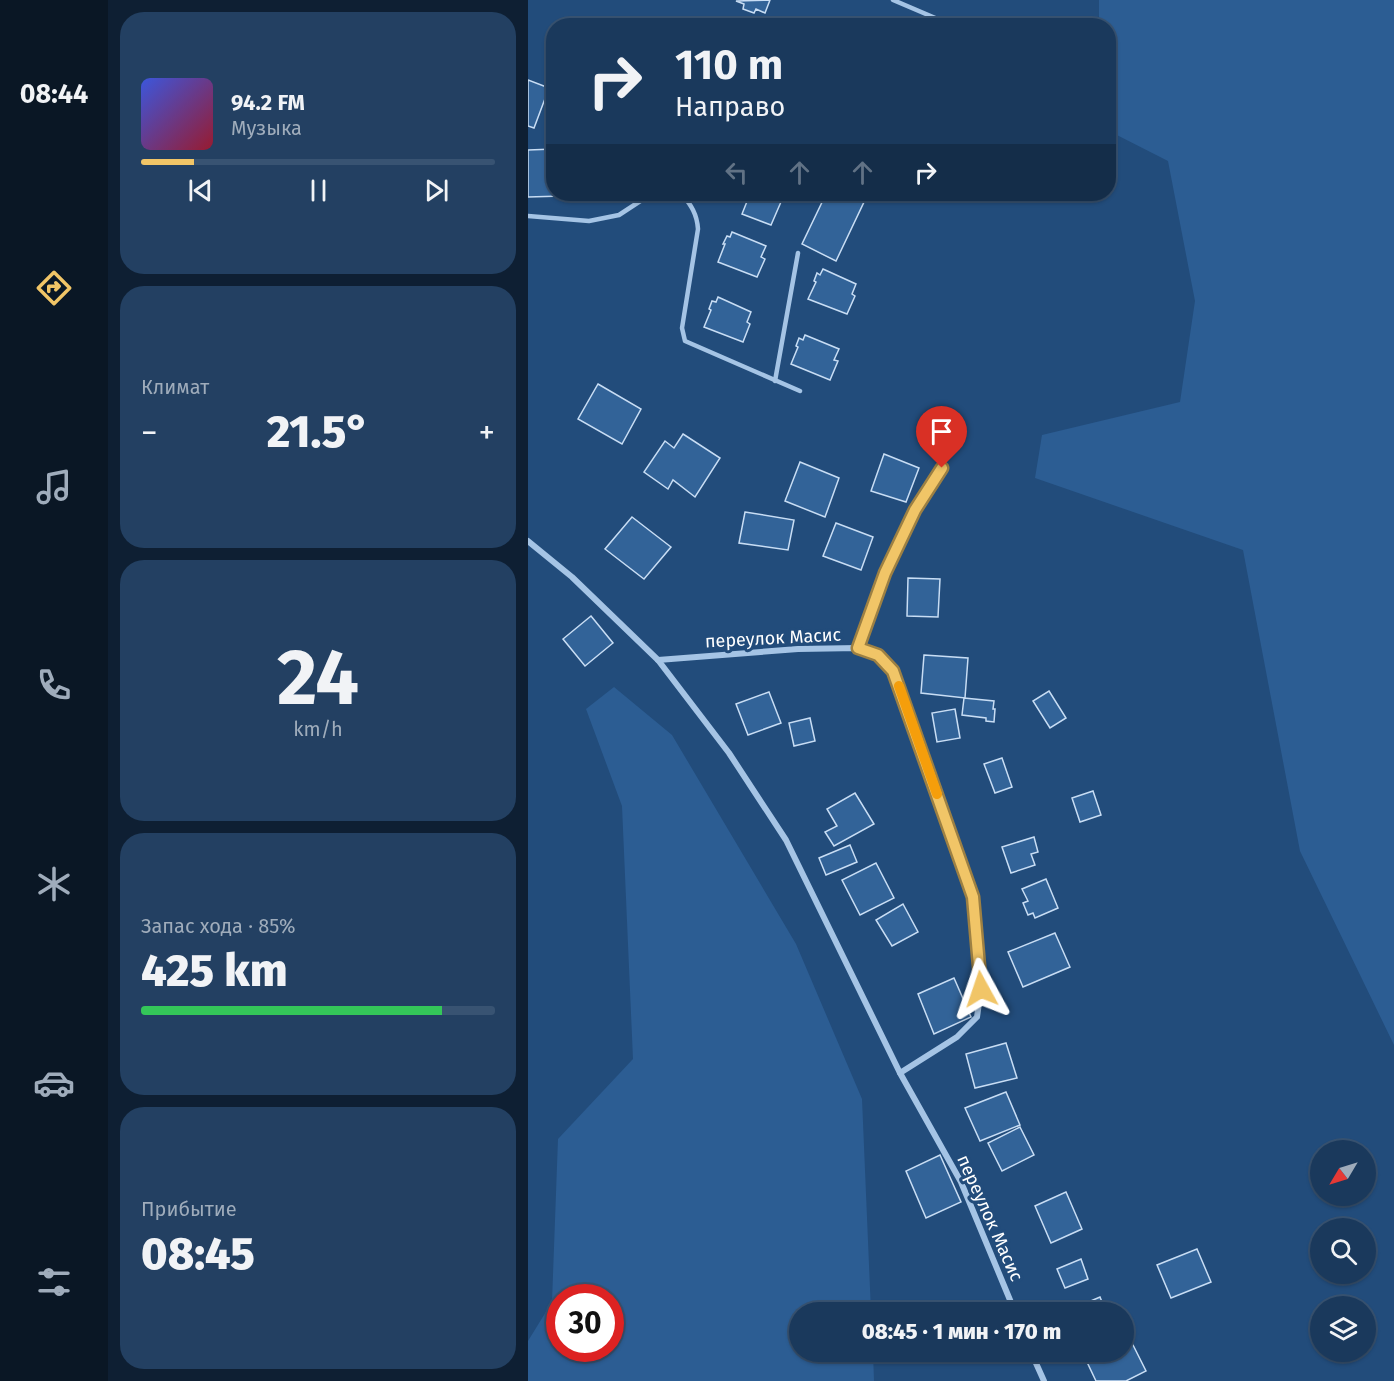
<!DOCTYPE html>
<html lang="ru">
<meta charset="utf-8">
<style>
body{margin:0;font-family:"Fira Sans",sans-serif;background:#234062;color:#f1f3f6;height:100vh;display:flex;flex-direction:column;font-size:22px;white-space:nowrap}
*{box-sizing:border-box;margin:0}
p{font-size:20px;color:#9facbb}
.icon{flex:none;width:33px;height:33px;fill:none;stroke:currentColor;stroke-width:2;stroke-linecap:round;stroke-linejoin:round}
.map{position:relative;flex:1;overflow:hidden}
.side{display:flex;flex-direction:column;gap:12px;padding:12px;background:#0e1f33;width:420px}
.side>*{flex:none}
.hud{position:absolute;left:18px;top:18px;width:570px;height:183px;border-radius:24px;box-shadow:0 2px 4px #0004,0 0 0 2px #385372;background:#1a395c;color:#f1f3f6;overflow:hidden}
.needle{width:39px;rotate:232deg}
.tools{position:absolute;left:782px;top:1140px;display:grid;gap:12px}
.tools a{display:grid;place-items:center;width:66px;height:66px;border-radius:50%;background:#1a395c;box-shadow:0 2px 4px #0004,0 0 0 2px #385372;font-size:30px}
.speed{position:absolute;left:18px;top:1284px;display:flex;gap:12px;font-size:30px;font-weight:700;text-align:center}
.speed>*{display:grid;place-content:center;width:78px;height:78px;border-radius:50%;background:#1a395c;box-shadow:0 2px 4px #0004,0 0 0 2px #385372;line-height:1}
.speed .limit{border:9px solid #d22;background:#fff;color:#111}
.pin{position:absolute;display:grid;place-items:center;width:51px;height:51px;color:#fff;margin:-62px -26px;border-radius:50% 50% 50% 0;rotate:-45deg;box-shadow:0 0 6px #0007}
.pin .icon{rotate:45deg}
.me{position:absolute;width:66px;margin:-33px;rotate:355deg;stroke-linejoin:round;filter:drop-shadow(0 0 4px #0008)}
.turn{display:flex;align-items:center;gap:21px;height:126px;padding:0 30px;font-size:27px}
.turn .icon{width:78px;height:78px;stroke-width:2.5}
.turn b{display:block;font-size:42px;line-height:51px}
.lanes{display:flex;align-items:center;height:57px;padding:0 30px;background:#0003;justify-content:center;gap:30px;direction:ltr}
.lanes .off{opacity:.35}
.big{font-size:45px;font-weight:800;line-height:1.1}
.side .card{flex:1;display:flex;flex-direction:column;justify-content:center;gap:9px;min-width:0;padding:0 21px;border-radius:24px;background:#234062}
.side .dial{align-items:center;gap:0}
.dial b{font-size:78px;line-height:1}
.song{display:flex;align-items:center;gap:18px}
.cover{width:72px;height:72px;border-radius:9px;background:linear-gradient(135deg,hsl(230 70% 55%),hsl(350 70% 35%))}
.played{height:6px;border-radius:3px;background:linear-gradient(90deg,#f1c567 15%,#385372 15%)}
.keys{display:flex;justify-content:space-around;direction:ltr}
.heat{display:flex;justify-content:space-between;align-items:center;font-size:33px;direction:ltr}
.charge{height:9px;border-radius:4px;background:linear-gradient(90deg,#34c759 85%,#385372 0)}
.trip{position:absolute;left:261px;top:1302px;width:345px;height:60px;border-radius:30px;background:#1a395c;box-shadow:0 2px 4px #0004,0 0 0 2px #385372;font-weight:800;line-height:60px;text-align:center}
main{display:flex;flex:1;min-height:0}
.tabs{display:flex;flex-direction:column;width:108px;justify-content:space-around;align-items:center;background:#0a1725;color:#9facbb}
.tabs .icon{width:42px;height:42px}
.tabs .selected{color:#f1c567}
.tabs b{font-size:27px;color:#f1f3f6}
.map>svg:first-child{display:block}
.green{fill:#2c5d93;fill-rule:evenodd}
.building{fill:#326398;stroke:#c8ddf4;stroke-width:1.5}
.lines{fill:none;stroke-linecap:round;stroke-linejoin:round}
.lane{stroke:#a5c4e5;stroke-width:4.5}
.street{stroke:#a5c4e5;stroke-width:6}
.route-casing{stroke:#9d8043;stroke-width:15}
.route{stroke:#f1c567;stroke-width:10}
.slow{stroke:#f59e0b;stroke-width:10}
.labels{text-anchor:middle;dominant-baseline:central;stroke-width:6;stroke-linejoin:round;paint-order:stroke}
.street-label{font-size:18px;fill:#fff;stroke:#224c7b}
</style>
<main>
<nav class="tabs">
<b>08:44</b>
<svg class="icon selected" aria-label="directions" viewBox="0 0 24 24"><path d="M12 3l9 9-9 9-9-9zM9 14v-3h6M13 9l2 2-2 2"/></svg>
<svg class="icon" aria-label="music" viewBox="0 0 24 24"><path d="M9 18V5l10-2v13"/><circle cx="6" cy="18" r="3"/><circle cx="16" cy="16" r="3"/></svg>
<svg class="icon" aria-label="phone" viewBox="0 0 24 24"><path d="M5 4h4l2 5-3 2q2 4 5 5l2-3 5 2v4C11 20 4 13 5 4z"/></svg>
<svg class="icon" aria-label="climate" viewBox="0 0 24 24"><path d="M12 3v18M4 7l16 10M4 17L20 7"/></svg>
<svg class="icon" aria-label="car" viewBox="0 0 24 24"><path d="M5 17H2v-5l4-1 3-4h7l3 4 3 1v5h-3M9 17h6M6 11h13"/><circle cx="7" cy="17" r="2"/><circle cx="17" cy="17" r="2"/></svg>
<svg class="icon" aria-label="filters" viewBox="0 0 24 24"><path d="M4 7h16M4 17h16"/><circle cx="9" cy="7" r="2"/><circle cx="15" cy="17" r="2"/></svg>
</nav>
<section class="side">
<div class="card">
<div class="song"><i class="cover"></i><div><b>94.2 FM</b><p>Музыка</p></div></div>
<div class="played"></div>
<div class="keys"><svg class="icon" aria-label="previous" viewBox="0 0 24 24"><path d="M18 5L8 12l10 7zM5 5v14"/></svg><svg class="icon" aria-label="pause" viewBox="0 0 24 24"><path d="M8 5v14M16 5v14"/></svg><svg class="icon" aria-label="next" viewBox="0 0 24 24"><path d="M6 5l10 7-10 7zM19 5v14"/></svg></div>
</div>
<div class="card"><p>Климат</p>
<div class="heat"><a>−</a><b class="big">21.5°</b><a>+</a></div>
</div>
<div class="card dial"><b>24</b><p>km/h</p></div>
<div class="card"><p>Запас хода · 85%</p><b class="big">425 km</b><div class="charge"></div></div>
<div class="card"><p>Прибытие</p><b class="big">08:45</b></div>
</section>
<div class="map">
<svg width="866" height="1381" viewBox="0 0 866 1381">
<rect width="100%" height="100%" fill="#224c7b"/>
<g class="green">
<polygon points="571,0 866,0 866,1045 772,851 715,550 507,478 514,435 652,402 667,301 640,161 581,131 580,26 571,25"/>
<path d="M86,687l58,48 124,209 66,155 9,213h-71v40h73l1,29h-346v-40l24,-39 6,-163 75,-80 -11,-253 -36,-97zM32,1298h50v50h-50z"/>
</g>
<g class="building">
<polygon points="242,0 237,13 228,9 226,13 215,9 216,4 208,1"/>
<polygon points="0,80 21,88 6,128 0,126"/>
<polygon points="26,149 26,194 34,194 34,196 0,197 0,150"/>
<polygon points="222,194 256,195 243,225 214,214"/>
<polygon points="298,194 318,194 336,202 308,261 274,244"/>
<polygon points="204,232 238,246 233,257 237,259 229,277 190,262 197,244 195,244 199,236 202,237"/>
<polygon points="295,269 328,284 324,294 327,296 319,314 280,299 288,282 286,281 289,273 292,275"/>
<polygon points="190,297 223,312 219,322 222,324 215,342 176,327 183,310 181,309 184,301 188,302"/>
<polygon points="277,335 311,349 306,360 310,361 302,380 263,364 270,347 268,346 271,338 275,340"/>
<polygon points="70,384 113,409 94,444 50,419"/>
<polygon points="155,434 192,458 167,497 145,480 140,489 116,472 137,441 146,448"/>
<polygon points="356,454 391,468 378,502 343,491"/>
<polygon points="272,462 311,478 297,517 257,501"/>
<polygon points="217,512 266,520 260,550 211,543"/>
<polygon points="104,517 143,547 116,579 77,549"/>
<polygon points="308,523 345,537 333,570 295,556"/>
<polygon points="380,578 412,579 410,617 379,616"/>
<polygon points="63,616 85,643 57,666 35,639"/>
<polygon points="396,655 440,658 437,698 393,693"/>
<polygon points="521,691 538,718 522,728 505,701"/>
<polygon points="241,692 253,723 220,735 208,704"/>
<polygon points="436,698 466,701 465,709 467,709 466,722 458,721 458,718 434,715"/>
<polygon points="427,709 432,738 409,742 404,713"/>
<polygon points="282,718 287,741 266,746 261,723"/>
<polygon points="474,758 484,787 467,793 456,764"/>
<polygon points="565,791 573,815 552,822 544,798"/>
<polygon points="327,793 346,824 306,846 297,832 309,826 299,809"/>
<polygon points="506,837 510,852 503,854 507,865 483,873 474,847"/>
<polygon points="322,845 329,862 298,875 291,858"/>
<polygon points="348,863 366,898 332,915 314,880"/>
<polygon points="518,879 530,908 507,918 505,913 500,915 495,903 500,901 494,889"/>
<polygon points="375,904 390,932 364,946 348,920"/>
<polygon points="527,933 542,967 495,987 480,952"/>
<polygon points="426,978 443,1017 406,1034 390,994"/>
<polygon points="478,1043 489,1078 447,1088 438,1054"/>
<polygon points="478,1092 492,1125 452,1141 437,1108"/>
<polygon points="492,1127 506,1155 474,1171 460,1143"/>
<polygon points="412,1155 433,1202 398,1218 378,1171"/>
<polygon points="538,1192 554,1229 523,1243 507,1206"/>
<polygon points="669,1249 683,1282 643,1298 629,1265"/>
<polygon points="553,1259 560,1279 537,1288 529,1269"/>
<polygon points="572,1297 578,1312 545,1312 544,1309"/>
<polygon points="455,1305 461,1312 444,1312"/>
<polygon points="603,1341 618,1371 598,1381 568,1381 559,1362 581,1352 596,1352 596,1344"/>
<polygon points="520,1352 558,1352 560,1355 543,1362 540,1354 524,1362"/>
</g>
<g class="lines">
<g class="lane">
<polyline points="365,0 426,26"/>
<path d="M154,194c9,11 15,20 16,35l-16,99 3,13 115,50"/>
<polyline points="0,216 61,221 91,215 123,194"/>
<polyline points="247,381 270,253"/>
<polyline points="330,648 357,573 387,510 414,468"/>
</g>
<g class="street">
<polyline points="0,541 44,577 130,660 201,753 258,840 372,1073 433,1182 487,1312"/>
<polyline points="130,660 270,649 330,648 349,655 365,671 445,897 453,989 449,1017 429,1037 372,1073"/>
<polyline points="503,1352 516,1381"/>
</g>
</g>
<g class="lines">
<defs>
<polyline id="route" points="414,468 387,510 357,573 330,648 350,655 365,671 445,897 453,989"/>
</defs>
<use href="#route" class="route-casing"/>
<use href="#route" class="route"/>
<polyline class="slow" points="371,686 409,794"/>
</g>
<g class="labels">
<g class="street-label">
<text transform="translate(245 638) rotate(-3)">переулок Масис</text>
<text transform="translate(462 1218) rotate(66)">переулок Масис</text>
</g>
</g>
</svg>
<div class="tools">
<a><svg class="needle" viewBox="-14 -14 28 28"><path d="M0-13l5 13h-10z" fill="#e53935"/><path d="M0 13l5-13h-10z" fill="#9facbb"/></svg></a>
<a><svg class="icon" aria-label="search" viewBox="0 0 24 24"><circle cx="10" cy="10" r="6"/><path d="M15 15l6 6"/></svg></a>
<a><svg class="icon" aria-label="layers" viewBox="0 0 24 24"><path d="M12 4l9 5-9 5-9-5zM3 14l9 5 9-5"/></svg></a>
</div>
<div class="speed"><div class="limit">30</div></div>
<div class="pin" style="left:414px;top:468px;background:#d93025"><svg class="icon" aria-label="arrive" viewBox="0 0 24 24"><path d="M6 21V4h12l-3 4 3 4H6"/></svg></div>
<svg class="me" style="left:453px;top:989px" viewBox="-20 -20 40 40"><path d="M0-17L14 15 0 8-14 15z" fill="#f1c567" stroke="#fff" stroke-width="4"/></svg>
<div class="trip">08:45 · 1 мин · 170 m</div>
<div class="hud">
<div class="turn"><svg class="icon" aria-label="right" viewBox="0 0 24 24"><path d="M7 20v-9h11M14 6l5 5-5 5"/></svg><div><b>110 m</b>Направо</div></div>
<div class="lanes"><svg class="icon off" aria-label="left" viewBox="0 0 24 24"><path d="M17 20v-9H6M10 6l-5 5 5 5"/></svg><svg class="icon off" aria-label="ahead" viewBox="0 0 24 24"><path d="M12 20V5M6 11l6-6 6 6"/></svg><svg class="icon off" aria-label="ahead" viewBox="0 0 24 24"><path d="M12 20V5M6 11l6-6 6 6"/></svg><svg class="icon" aria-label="right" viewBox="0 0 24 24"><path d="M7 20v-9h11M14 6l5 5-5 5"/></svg></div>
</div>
</div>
</main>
